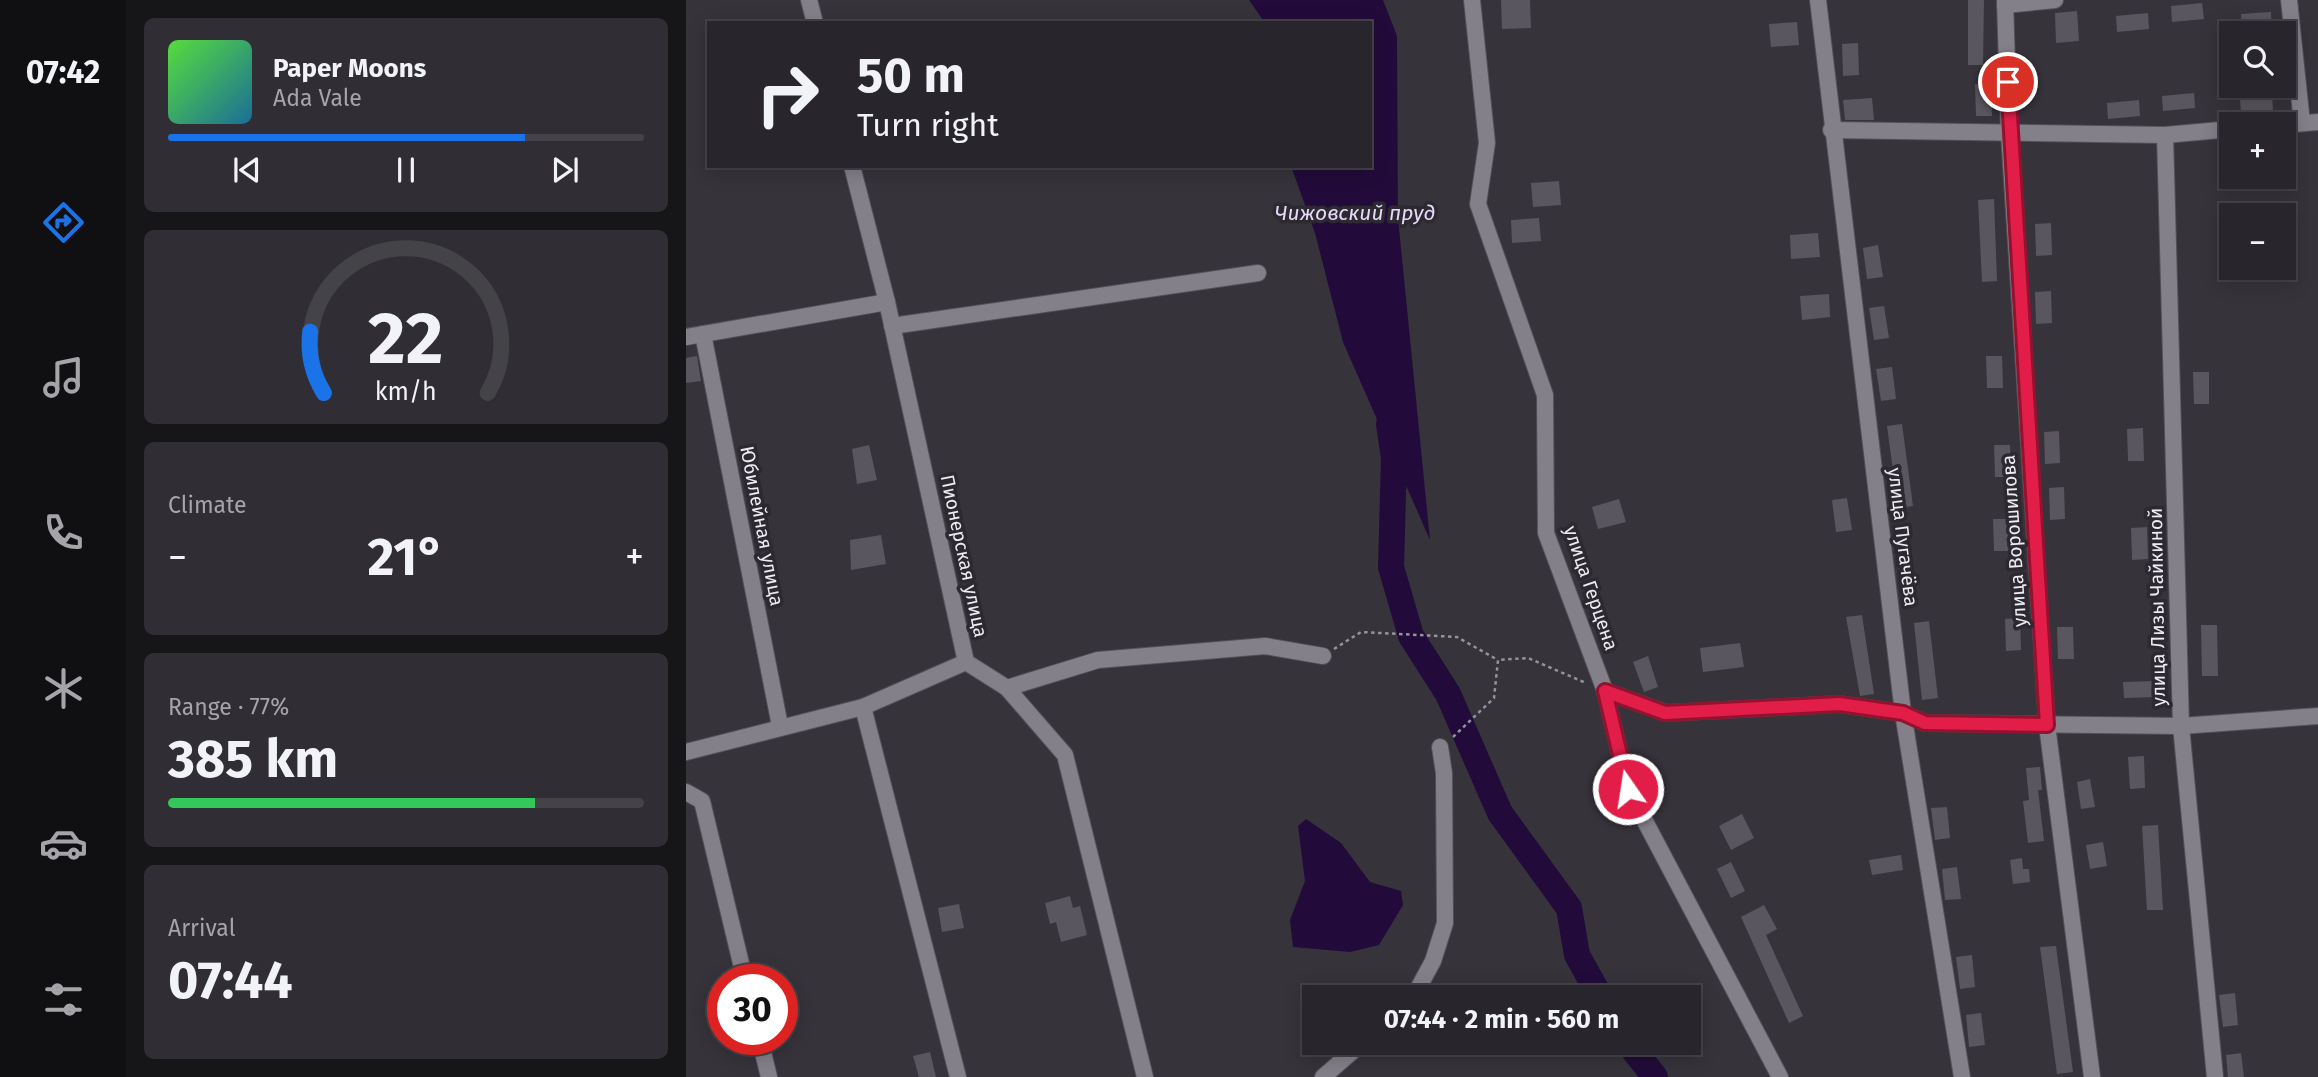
<!DOCTYPE html>
<meta charset="utf-8">
<style>
body{margin:0;font-family:"Fira Sans",sans-serif;background:#302e34;color:#f1f3f6;height:100vh;display:flex;flex-direction:column;font-size:26px;white-space:nowrap}
*{box-sizing:border-box;margin:0}
p{font-size:23px;color:#a5a5a9}
.icon{flex:none;width:38px;height:38px;fill:none;stroke:currentColor;stroke-width:2;stroke-linecap:round;stroke-linejoin:round}
.map{position:relative;flex:1;overflow:hidden}
.drawer{display:flex;flex-direction:column;gap:18px;padding:18px;background:#161518;width:560px}
.drawer>*{flex:none}
.hud{position:absolute;left:21px;top:21px;width:665px;height:147px;border-radius:0px;box-shadow:0 4px 18px #0003,0 0 0 2px #444348;background:#28262c;color:#f1f3f6;overflow:hidden}
.controls{position:absolute;left:1533px;top:21px;display:grid;gap:14px}
.controls a{display:grid;place-items:center;width:77px;height:77px;border-radius:0px;background:#28262c;box-shadow:0 4px 18px #0003,0 0 0 2px #444348;font-size:35px}
.speed{position:absolute;left:21px;top:964px;display:flex;gap:14px;font-size:35px;font-weight:700;text-align:center}
.speed>*{display:grid;place-content:center;width:91px;height:91px;border-radius:50%;background:#28262c;box-shadow:0 4px 18px #0003,0 0 0 2px #444348;line-height:1}
.speed .limit{border:10px solid #d22;background:#fff;color:#111}
.pin{position:absolute;display:grid;place-items:center;width:60px;height:60px;color:#fff;margin:-30px;border:4px solid #fff;border-radius:50%;box-shadow:0 2px 7px #0007}
.me{position:absolute;width:77px;margin:-38px;rotate:347deg;stroke-linejoin:round;filter:drop-shadow(0 0 5px #0008)}
.turn{display:flex;align-items:center;gap:24px;height:147px;padding:0 35px;font-size:32px}
.turn .icon{width:91px;height:91px;stroke-width:2.5}
.turn b{display:block;font-size:49px;line-height:60px}
.big{font-size:52px;font-weight:700;line-height:1.1}
.drawer .tile{flex:1;display:flex;flex-direction:column;justify-content:center;gap:10px;min-width:0;padding:0 24px;border-radius:10px;background:#302e34}
.drawer .dial{align-items:center;gap:0}
.dial svg{height:182px;overflow:visible;fill:none;stroke:#444348;stroke-width:7;stroke-linecap:round;text-anchor:middle}
.dial text{fill:#f1f3f6;stroke:none}
.song{display:flex;align-items:center;gap:21px}
.cover{width:84px;height:84px;border-radius:10px;background:linear-gradient(135deg,hsl(110 70% 55%),hsl(200 70% 35%))}
.played{height:7px;border-radius:4px;background:linear-gradient(90deg,#1a73e8 75%,#444348 75%)}
.keys{display:flex;justify-content:space-around;direction:ltr}
.heat{display:flex;justify-content:space-between;align-items:center;font-size:38px;direction:ltr}
.charge{height:10px;border-radius:5px;background:linear-gradient(90deg,#34c759 77%,#444348 0)}
.trip{position:absolute;left:616px;top:985px;width:399px;height:70px;border-radius:0px;background:#28262c;box-shadow:0 4px 18px #0003,0 0 0 2px #444348;font-weight:700;line-height:70px;text-align:center}
main{display:flex;flex:1;min-height:0}
.dock{display:flex;flex-direction:column;width:126px;justify-content:space-around;align-items:center;background:#100f12;color:#a5a5a9}
.dock .icon{width:49px;height:49px}
.dock .on{color:#1a73e8}
.dock b{font-size:32px;color:#f1f3f6}
.map>svg:first-child{display:block}
.water{fill:#220b3a}
.lines{fill:none;stroke-linecap:round;stroke-linejoin:round}
.river{stroke:#220b3a;stroke-width:26}
.building{fill:#5a565f}
.street-casing{stroke:#545158;stroke-width:18}
.path{stroke:#95939a;stroke-width:2.5;stroke-dasharray:3.5 3.5;stroke-linecap:butt}
.street{stroke:#84808a;stroke-width:16}
.route-casing{stroke:#92132f;stroke-width:18}
.route{stroke:#e11d48;stroke-width:12}
.labels{text-anchor:middle;dominant-baseline:central;stroke-width:7;stroke-linejoin:round;paint-order:stroke}
.street-label{font-size:19px;fill:#eeecf2;stroke:#2c2931}
.water-label{font-size:21px;font-style:italic;fill:#e6d9fa;stroke:#2c2931}
</style>
<main>
<nav class="dock">
<b>07:42</b>
<svg class="icon on" aria-label="directions" viewBox="0 0 24 24"><path d="M12 3l9 9-9 9-9-9zM9 14v-3h6M13 9l2 2-2 2"/></svg>
<svg class="icon" aria-label="music" viewBox="0 0 24 24"><path d="M9 18V5l10-2v13"/><circle cx="6" cy="18" r="3"/><circle cx="16" cy="16" r="3"/></svg>
<svg class="icon" aria-label="phone" viewBox="0 0 24 24"><path d="M5 4h4l2 5-3 2q2 4 5 5l2-3 5 2v4C11 20 4 13 5 4z"/></svg>
<svg class="icon" aria-label="climate" viewBox="0 0 24 24"><path d="M12 3v18M4 7l16 10M4 17L20 7"/></svg>
<svg class="icon" aria-label="car" viewBox="0 0 24 24"><path d="M5 17H2v-5l4-1 3-4h7l3 4 3 1v5h-3M9 17h6M6 11h13"/><circle cx="7" cy="17" r="2"/><circle cx="17" cy="17" r="2"/></svg>
<svg class="icon" aria-label="filters" viewBox="0 0 24 24"><path d="M4 7h16M4 17h16"/><circle cx="9" cy="7" r="2"/><circle cx="15" cy="17" r="2"/></svg>
</nav>
<section class="drawer">
<div class="tile">
<div class="song"><i class="cover"></i><div><b>Paper Moons</b><p>Ada Vale</p></div></div>
<div class="played"></div>
<div class="keys"><svg class="icon" aria-label="previous" viewBox="0 0 24 24"><path d="M18 5L8 12l10 7zM5 5v14"/></svg><svg class="icon" aria-label="pause" viewBox="0 0 24 24"><path d="M8 5v14M16 5v14"/></svg><svg class="icon" aria-label="next" viewBox="0 0 24 24"><path d="M6 5l10 7-10 7zM19 5v14"/></svg></div>
</div>
<div class="tile dial"><svg viewBox="0 0 100 80">
<path d="M14 69A42 42 0 1 1 86 69"/>
<path d="M14 69A42 42 0 0 1 8 42" stroke="#1a73e8"/>
<text x="50" y="56" font-size="32" font-weight="700">22</text>
<text x="50" y="72" font-size="11">km/h</text>
</svg></div>
<div class="tile"><p>Climate</p>
<div class="heat"><a>−</a><b class="big">21°</b><a>+</a></div>
</div>
<div class="tile"><p>Range · 77%</p><b class="big">385 km</b><div class="charge"></div></div>
<div class="tile"><p>Arrival</p><b class="big">07:44</b></div>
</section>
<div class="map">
<svg width="1632" height="1077" viewBox="0 0 1632 1077">
<rect width="100%" height="100%" fill="#36333b"/>
<g class="water">
<polygon points="563,0 697,0 711,36 712,218 744,540 657,342 629,233 605,166 684,166 684,23 579,23"/>
<polygon points="620,819 655,843 684,882 715,891 717,905 693,945 664,952 607,947 604,920 619,881 612,826"/>
</g>
<g class="lines">
<g class="river">
<polyline points="703,424 708,458 705,567 725,636 762,694 814,813 883,908 891,955 915,998"/>
<polyline points="942,1043 969,1077"/>
</g>
</g>
<g class="building">
<polygon points="815,0 844,0 845,28 816,29"/>
<polygon points="1282,0 1298,0 1297,65 1282,65"/>
<polygon points="1516,3 1518,19 1486,22 1485,6"/>
<polygon points="1391,11 1393,41 1370,43 1369,13"/>
<polygon points="1585,12 1586,33 1556,33 1555,14"/>
<polygon points="1462,13 1463,29 1431,32 1430,16"/>
<polygon points="1111,22 1113,45 1085,47 1083,24"/>
<polygon points="1172,43 1173,75 1157,76 1156,44"/>
<polygon points="1289,84 1305,84 1306,116 1290,116"/>
<polygon points="1508,93 1509,108 1477,111 1476,96"/>
<polygon points="1586,95 1587,111 1555,114 1554,98"/>
<polygon points="1186,98 1188,120 1159,120 1157,100"/>
<polygon points="1453,100 1454,116 1422,119 1421,103"/>
<polygon points="873,181 875,205 847,207 845,183"/>
<polygon points="1308,199 1311,281 1296,282 1292,200"/>
<polygon points="853,218 855,241 826,243 825,220"/>
<polygon points="1365,223 1366,255 1350,256 1349,224"/>
<polygon points="1132,233 1134,257 1105,259 1104,235"/>
<polygon points="1192,245 1197,277 1181,279 1177,248"/>
<polygon points="1365,291 1366,323 1350,324 1349,292"/>
<polygon points="1143,294 1144,317 1116,320 1114,296"/>
<polygon points="1198,306 1203,338 1188,340 1183,308"/>
<polygon points="11,356 15,381 0,383 0,358"/>
<polygon points="1300,356 1316,356 1317,388 1301,388"/>
<polygon points="1206,367 1210,399 1195,401 1190,369"/>
<polygon points="1507,372 1523,372 1523,404 1508,404"/>
<polygon points="1216,424 1227,506 1212,508 1201,426"/>
<polygon points="1457,428 1458,461 1442,461 1441,429"/>
<polygon points="1373,431 1374,463 1359,464 1358,432"/>
<polygon points="183,445 191,480 171,484 166,449"/>
<polygon points="1308,445 1324,445 1325,477 1309,477"/>
<polygon points="1378,487 1379,519 1364,520 1363,488"/>
<polygon points="1161,498 1166,530 1150,532 1146,500"/>
<polygon points="933,499 940,522 912,529 906,507"/>
<polygon points="1307,519 1323,519 1324,551 1308,551"/>
<polygon points="1461,527 1462,559 1446,560 1445,528"/>
<polygon points="195,535 200,564 165,570 164,540"/>
<polygon points="1176,615 1188,694 1174,696 1160,617"/>
<polygon points="1334,618 1335,650 1320,651 1319,619"/>
<polygon points="1243,621 1252,698 1236,700 1228,623"/>
<polygon points="1515,625 1531,625 1532,676 1516,676"/>
<polygon points="1371,627 1387,627 1388,659 1372,659"/>
<polygon points="1054,643 1058,667 1017,672 1014,648"/>
<polygon points="962,656 972,687 958,692 947,662"/>
<polygon points="1469,681 1470,697 1438,698 1437,682"/>
<polygon points="1458,756 1459,788 1444,789 1442,757"/>
<polygon points="1354,767 1356,790 1352,790 1358,841 1342,843 1337,801 1343,800 1340,768"/>
<polygon points="1404,779 1409,807 1395,809 1391,782"/>
<polygon points="1261,807 1264,838 1249,840 1245,808"/>
<polygon points="1056,814 1068,838 1045,850 1033,826"/>
<polygon points="1472,825 1477,910 1461,910 1456,826"/>
<polygon points="1417,842 1421,866 1404,869 1400,845"/>
<polygon points="1215,855 1217,870 1186,875 1183,860"/>
<polygon points="1336,858 1337,869 1343,869 1344,882 1327,884 1324,860"/>
<polygon points="1045,862 1059,891 1045,898 1031,869"/>
<polygon points="1271,867 1275,899 1259,900 1256,869"/>
<polygon points="384,896 387,908 394,906 401,935 375,942 370,922 364,924 359,903"/>
<polygon points="273,904 278,928 256,932 252,908"/>
<polygon points="1078,905 1091,929 1080,935 1117,1016 1103,1023 1055,917"/>
<polygon points="1370,946 1387,1072 1371,1074 1354,947"/>
<polygon points="1286,955 1289,987 1274,989 1270,957"/>
<polygon points="1549,993 1552,1025 1537,1027 1533,995"/>
<polygon points="1295,1013 1299,1045 1283,1047 1280,1015"/>
<polygon points="244,1052 250,1077 233,1077 227,1056"/>
<polygon points="1555,1053 1558,1077 1542,1077 1540,1055"/>
</g>
<g class="lines">
<defs>
<g id="street">
<polyline points="123,0 129,23"/>
<polyline points="786,0 801,143 792,204 859,395 860,533 919,691 942,789 1094,1077"/>
<polyline points="1132,0 1217,713 1276,1077"/>
<polyline points="1319,0 1323,133 1361,725 1406,1077"/>
<polyline points="1603,0 1616,123"/>
<polyline points="1319,5 1369,0"/>
<polyline points="1598,125 1632,122"/>
<polyline points="1145,130 1479,135 1545,129"/>
<polyline points="1479,135 1495,726 1529,1077"/>
<polyline points="166,166 201,302 280,662 321,688 379,755 459,1077"/>
<polyline points="206,326 572,273"/>
<polyline points="17,334 94,726"/>
<polyline points="0,337 201,302"/>
<polyline points="321,688 412,660 579,646 637,656"/>
<polyline points="919,691 980,713 1153,704 1217,713 1239,723 1495,726 1632,716"/>
<polyline points="177,707 272,1077"/>
<polyline points="0,752 177,707 280,662"/>
<polyline points="0,792 16,801 59,980"/>
<polyline points="727,998 747,961 759,923 758,773 754,747"/>
<polyline points="74,1040 83,1077"/>
<polyline points="637,1077 676,1043"/>
</g>
</defs>
<use href="#street" class="street-casing"/>
<g class="path">
<polyline points="648,649 675,632 771,637 812,660"/>
<polyline points="767,737 808,698 812,660 842,658 900,683"/>
</g>
<use href="#street" class="street"/>
</g>
<g class="lines">
<defs>
<polyline id="route" points="942,789 919,691 979,713 1153,704 1217,713 1239,723 1361,725 1322,82"/>
</defs>
<use href="#route" class="route-casing"/>
<use href="#route" class="route"/>
</g>
<g class="labels">
<g class="street-label">
<text transform="translate(76 526) rotate(79)">Юбилейная улица</text>
<text transform="translate(1217 537) rotate(83)">улица Пугачёва</text>
<text transform="translate(1328 541) rotate(-94)">улица Ворошилова</text>
<text transform="translate(278 556) rotate(78)">Пионерская улица</text>
<text transform="translate(905 588) rotate(71)">улица Герцена</text>
<text transform="translate(1471 607) rotate(-91)">улица Лизы Чайкиной</text>
</g>
<g class="water-label">
<text x="669" y="213">Чижовский пруд</text>
</g>
</g>
</svg>
<div class="controls">
<a><svg class="icon" aria-label="search" viewBox="0 0 24 24"><circle cx="10" cy="10" r="6"/><path d="M15 15l6 6"/></svg></a>
<a>+</a>
<a>−</a>
</div>
<div class="speed"><div class="limit">30</div></div>
<div class="pin" style="left:1322px;top:82px;background:#d93025"><svg class="icon" aria-label="arrive" viewBox="0 0 24 24"><path d="M6 21V4h12l-3 4 3 4H6"/></svg></div>
<svg class="me" style="left:942px;top:789px" viewBox="-20 -20 40 40"><circle r="17" fill="#e11d48" stroke="#fff" stroke-width="3"/><path d="M0-11L8 9 0 5-8 9z" fill="#fff"/></svg>
<div class="trip">07:44 · 2 min · 560 m</div>
<div class="hud">
<div class="turn"><svg class="icon" aria-label="right" viewBox="0 0 24 24"><path d="M7 20v-9h11M14 6l5 5-5 5"/></svg><div><b>50 m</b>Turn right</div></div>
</div>
</div>
</main>
